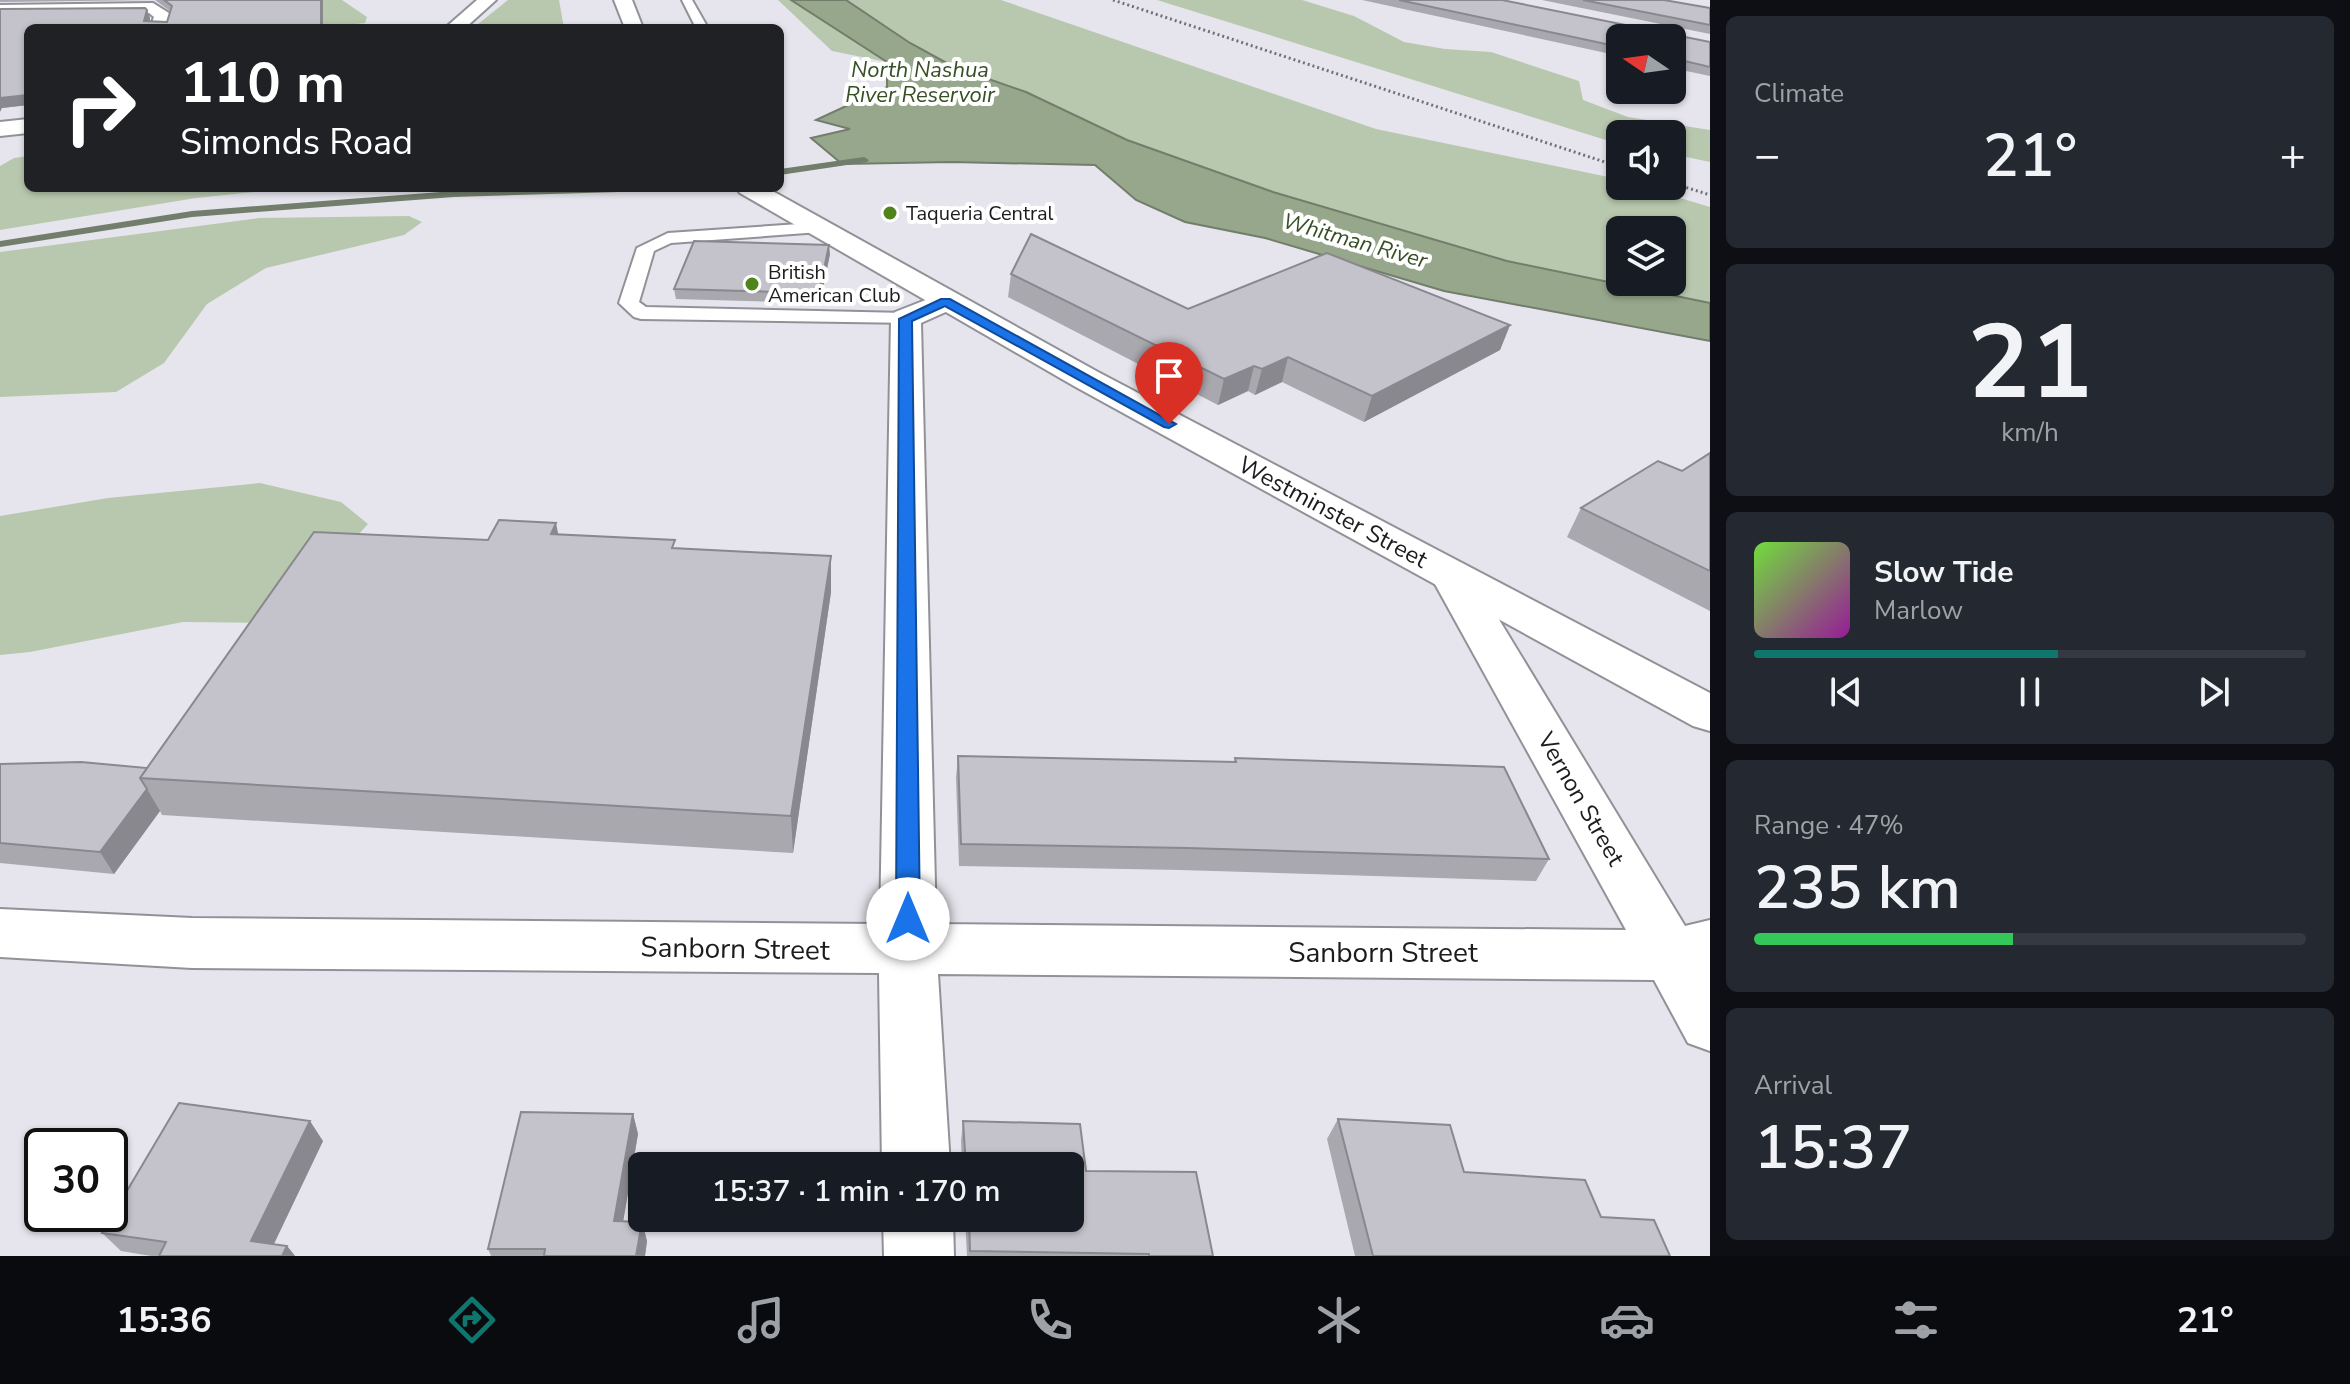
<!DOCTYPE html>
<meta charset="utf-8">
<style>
body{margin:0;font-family:"Nunito Sans",sans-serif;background:#242831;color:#f1f3f6;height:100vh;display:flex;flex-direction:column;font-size:30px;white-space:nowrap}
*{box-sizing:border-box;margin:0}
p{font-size:26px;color:#9ea1a6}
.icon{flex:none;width:44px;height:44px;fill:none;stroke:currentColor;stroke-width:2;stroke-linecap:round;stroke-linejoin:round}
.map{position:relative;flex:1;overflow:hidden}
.panel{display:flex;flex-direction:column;gap:16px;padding:16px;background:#0d0f14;width:640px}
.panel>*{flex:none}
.banner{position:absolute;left:24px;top:24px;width:760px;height:168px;border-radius:12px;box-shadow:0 2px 6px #0004;background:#202124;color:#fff;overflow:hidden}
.needle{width:52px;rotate:283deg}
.tools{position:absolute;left:1606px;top:24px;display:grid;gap:16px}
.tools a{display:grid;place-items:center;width:80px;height:80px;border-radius:12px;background:#171b24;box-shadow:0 2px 6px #0004;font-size:40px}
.speed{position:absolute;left:24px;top:1128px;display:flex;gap:16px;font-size:40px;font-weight:700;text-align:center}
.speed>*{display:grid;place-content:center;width:104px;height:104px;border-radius:50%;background:#171b24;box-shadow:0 2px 6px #0004;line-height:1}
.speed .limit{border:4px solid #111;border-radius:12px;background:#fff;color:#111}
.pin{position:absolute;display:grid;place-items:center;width:68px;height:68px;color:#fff;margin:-82px -34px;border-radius:50% 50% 50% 0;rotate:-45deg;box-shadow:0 0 8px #0007}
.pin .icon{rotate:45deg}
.me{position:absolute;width:88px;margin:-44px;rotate:0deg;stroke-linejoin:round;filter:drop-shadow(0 0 6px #0008)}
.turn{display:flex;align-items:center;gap:28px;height:168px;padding:0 24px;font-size:36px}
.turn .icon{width:104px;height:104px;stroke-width:2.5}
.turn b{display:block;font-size:56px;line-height:68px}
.big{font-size:60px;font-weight:600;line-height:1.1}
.panel .widget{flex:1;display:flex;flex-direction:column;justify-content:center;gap:12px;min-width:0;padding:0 28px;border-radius:12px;background:#242831}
.panel .dial{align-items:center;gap:0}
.dial b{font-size:104px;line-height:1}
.song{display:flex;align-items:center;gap:24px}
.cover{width:96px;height:96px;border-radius:12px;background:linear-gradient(135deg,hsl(100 70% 55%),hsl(300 70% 35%))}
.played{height:8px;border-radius:4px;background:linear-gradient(90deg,#0f766e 55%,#363941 55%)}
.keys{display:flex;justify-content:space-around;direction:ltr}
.heat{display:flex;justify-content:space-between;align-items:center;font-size:44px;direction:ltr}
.charge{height:12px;border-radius:6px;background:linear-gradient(90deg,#34c759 47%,#363941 0)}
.trip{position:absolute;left:628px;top:1152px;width:456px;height:80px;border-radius:12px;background:#171b24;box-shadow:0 2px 6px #0004;font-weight:600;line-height:80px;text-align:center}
.dock{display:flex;height:128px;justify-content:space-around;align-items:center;background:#090b0e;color:#9ea1a6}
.dock .icon{width:56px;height:56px}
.dock .current{color:#0f766e}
.dock b{font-size:36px;color:#f1f3f6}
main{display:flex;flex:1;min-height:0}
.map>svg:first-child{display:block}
.green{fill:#b8c8ae;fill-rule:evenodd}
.water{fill:#97a78c;stroke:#727d6b;stroke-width:2}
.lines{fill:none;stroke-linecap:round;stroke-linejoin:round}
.stream{fill:#727d6b;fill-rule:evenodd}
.lane-casing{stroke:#929198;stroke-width:4}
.street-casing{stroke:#929198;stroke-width:4}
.primary-casing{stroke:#929198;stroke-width:4}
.highway-casing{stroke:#929198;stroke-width:4}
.lane{fill:#fff;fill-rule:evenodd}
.street{fill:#fff;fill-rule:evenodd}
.primary{fill:#fff;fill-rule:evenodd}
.highway{fill:#fff;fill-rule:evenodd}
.rail{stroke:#717175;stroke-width:3;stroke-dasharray:2 3;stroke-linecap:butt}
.wall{fill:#a9a8af}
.shaded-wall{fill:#89888e}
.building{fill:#c4c3cb;stroke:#89888e;stroke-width:2}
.route{fill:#1a73e8;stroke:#114b97;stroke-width:2}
.poi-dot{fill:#4f841a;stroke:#fff;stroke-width:3}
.labels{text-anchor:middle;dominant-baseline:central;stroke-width:8;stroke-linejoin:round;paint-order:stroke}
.far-poi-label{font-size:20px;fill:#1c1c1e;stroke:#fff;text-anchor:start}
.far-water-label{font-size:22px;font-style:italic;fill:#374f24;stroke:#fff}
.street-label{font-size:24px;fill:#1c1c1e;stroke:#fff}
.near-street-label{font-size:28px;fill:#1c1c1e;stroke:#fff}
</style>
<main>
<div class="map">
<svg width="1710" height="1256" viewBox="0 0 1710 1256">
<rect width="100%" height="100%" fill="#e6e5ed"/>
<g class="green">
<polygon points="270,0 342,0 367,17 365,23 315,28"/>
<polygon points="508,0 559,0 564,28 473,28"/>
<polygon points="778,0 791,0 887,62 832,51"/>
<path d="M847,0h154l375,129 242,50 2,7h20l70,21v96l-203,-42 -234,-69 -146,-52 -101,-48 -72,-25 -44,-24zM1620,230h52v52h-52z"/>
<polygon points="1157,0 1302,0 1354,16 1404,42 1445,49 1491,52 1579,81 1583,100 1628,117 1710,130 1710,162 1672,154 1672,134 1620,134 1620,143 1609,141"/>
<polygon points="28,156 28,188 293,188 196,198 0,230 0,166 14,158"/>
<polygon points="409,216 422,222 404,235 266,268 207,304 164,363 116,392 0,397 0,252 259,218"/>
<polygon points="260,483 341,502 368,524 328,568 291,623 183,622 30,652 0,655 0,516 108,498"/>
</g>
<polygon class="water" points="791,0 846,0 910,43 954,67 1026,92 1127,140 1273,192 1507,261 1710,303 1710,341 1444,291 1265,238 1185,222 1136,200 1095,165 952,162 842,164 811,138 850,129 816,120 887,87 887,62"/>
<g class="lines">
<g class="stream">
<polygon points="864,157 869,160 867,162 780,175 780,169"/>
<polygon points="550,188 658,188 653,191 454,197 192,217 0,247 0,241 192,211 454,191"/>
</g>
<defs>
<g id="lane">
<polygon points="682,0 692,0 708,28 696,28"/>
<polygon points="814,223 823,228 820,232 671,243 654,251 639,302 646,307 906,313 916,319 913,323 641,319 634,317 619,303 637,248 668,233"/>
</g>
<g id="street">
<polygon points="153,3 172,15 168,28 150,28 154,17 149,13 0,15 0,5"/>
<polygon points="946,292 957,295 961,301 957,307 921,323 936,924 1626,930 1430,575 1436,566 1451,562 1466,566 1472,575 1685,926 1710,920 1710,1051 1688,1043 1654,980 938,974 950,1166 882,1166 879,973 192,968 0,957 0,909 192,918 880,924 891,319 895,312"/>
<polygon points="883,1218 953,1218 954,1256 884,1256"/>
</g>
<g id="primary">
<polygon points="477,0 496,0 465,28 445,28"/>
<polygon points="28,119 28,133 0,136 0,122"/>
</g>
<g id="highway">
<polygon points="614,0 632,0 643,28 625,28"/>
<polygon points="736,188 767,188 1098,372 1710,693 1710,731 1693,726 1074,386 740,193"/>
</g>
</defs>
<use href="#lane" class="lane-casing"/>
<use href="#street" class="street-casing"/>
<use href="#primary" class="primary-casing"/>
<use href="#highway" class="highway-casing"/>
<use href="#lane" class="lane"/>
<use href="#street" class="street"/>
<use href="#primary" class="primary"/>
<use href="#highway" class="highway"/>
<g class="rail">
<polyline points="1113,0 1620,167"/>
<polyline points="1672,183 1710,195"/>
</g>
</g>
<g class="wall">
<polygon points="0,0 323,0 323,28 28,28 28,105 2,108 0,9 147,10 150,18 150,21 167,22 170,11 155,0 0,2"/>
<polygon points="1362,0 1502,0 1710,42 1710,76 1672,68 1672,38 1620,38 1620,56"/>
<polygon points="1542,0 1664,0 1710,8 1710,34"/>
<polygon points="830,254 820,303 676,299 674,289"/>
<polygon points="1011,274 1188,309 1510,325 1500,350 1364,422 1282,382 1255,395 1248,391 1218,405 1008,297"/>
<polygon points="1710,453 1710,611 1567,537 1581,508 1682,471"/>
<polygon points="558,534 676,548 831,592 793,853 162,815 160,811 114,874 0,863 0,764 147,768 488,540"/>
<polygon points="958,756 1234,762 1235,758 1549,859 1536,881 1180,870 959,866 956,778"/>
<polygon points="633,1114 638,1134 623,1221 642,1222 647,1241 645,1256 491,1256 488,1249"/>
<polygon points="1338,1119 1464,1172 1601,1217 1670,1256 1355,1256 1327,1139"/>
<polygon points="963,1121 1086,1171 1213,1256 967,1256 965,1218 1070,1218 1070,1166 962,1166 961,1141"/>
<polygon points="323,1141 274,1244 287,1246 295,1256 151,1256 121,1251 102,1233"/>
</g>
<g class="shaded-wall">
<rect x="321" y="0" width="2" height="28"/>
<polygon points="147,10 150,18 148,28 144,21"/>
<polygon points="28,95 28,105 2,108 0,112 0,98"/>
<polygon points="829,245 830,254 820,303 819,293"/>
<polygon points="1510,325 1500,350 1364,422 1372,396"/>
<polygon points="1288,357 1282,382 1255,395 1262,369"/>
<polygon points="1254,366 1248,391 1218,405 1224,379"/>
<polygon points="556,523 563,558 551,534"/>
<polygon points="831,556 831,592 793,853 791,816"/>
<polygon points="147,789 160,811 114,874 100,852"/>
<polygon points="633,1114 638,1134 620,1240 614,1221"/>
<polygon points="310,1121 323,1141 268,1256 251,1241"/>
<polygon points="642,1222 647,1241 645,1256 636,1256"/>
<polygon points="287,1246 295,1256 282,1256"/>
</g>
<g class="building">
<polygon points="164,0 321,0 321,28 28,28 28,95 0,98 0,9 145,8 147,10 144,21 167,22 172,6"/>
<polygon points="1399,0 1502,0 1710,42 1710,67 1672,58 1672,38 1620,38 1620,47"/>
<polygon points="1583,0 1664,0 1710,8 1710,25"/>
<polygon points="1031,234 1188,309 1327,253 1510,325 1372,396 1288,357 1262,369 1254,366 1224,379 1011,274"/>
<polygon points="694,241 829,245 819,293 674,289"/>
<polygon points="1710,453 1710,571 1581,508 1658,461 1682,471"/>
<polygon points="499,520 556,523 551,534 675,540 672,548 831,556 791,816 140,778 314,532 488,540"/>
<polygon points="958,756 1236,762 1235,758 1504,767 1549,859 1187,848 961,844"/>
<polygon points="81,762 147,768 140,778 147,789 100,852 0,843 0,764"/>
<polygon points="179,1103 310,1121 251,1241 287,1246 282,1256 159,1256 166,1242 102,1233"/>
<polygon points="521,1112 633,1114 614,1221 642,1222 636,1256 544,1256 545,1249 488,1249"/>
<polygon points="1338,1119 1450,1125 1464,1172 1585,1180 1601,1217 1654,1220 1670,1256 1373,1256"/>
<polygon points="963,1121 1080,1124 1086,1171 1196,1172 1213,1256 1149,1256 1149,1254 970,1251 969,1218 1070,1218 1070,1166 966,1166"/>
</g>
<polygon class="route" points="941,299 950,299 1176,424 1169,428 1164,427 945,306 912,321 920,919 916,926 908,929 900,926 896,919 899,319"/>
<g class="poi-dot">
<circle cx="890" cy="213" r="8"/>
<circle cx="752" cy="284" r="8"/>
</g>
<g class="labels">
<g class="far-poi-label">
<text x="906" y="213">Taqueria Central</text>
<text x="768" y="272">British<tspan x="768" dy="23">American Club</tspan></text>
</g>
<g class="far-water-label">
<text x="920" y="70">North Nashua<tspan x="920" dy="25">River Reservoir</tspan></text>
<text transform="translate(1355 241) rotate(16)">Whitman River</text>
</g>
<g class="street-label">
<text transform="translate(1333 512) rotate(28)">Westminster Street</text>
<text transform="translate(1581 799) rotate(60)">Vernon Street</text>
</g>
<g class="near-street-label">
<text transform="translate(735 949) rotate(1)">Sanborn Street</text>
<text x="1383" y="953">Sanborn Street</text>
</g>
</g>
</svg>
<div class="tools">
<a><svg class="needle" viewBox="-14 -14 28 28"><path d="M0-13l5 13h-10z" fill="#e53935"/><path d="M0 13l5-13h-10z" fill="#9ea1a6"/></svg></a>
<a><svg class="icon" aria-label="sound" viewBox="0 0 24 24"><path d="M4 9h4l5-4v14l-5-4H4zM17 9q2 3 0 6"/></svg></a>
<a><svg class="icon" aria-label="layers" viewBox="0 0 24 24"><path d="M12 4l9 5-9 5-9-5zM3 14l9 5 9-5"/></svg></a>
</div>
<div class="speed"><div class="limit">30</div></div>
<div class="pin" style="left:1169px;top:424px;background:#d93025"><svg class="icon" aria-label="arrive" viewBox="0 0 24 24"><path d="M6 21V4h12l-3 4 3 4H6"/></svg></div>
<svg class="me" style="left:908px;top:919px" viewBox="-20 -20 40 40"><circle r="19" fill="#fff"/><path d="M0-13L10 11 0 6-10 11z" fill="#1a73e8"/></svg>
<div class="trip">15:37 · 1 min · 170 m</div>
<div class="banner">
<div class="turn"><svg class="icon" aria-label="right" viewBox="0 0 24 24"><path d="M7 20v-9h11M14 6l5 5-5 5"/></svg><div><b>110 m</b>Simonds Road</div></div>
</div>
</div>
<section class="panel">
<div class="widget"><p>Climate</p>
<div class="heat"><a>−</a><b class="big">21°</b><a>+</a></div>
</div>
<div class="widget dial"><b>21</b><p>km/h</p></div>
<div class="widget">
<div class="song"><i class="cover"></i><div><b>Slow Tide</b><p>Marlow</p></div></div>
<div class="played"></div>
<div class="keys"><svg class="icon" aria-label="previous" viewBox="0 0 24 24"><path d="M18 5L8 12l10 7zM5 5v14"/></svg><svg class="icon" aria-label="pause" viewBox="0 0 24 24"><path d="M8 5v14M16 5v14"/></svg><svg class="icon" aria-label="next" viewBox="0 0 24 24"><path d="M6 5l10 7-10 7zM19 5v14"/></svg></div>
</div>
<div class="widget"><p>Range · 47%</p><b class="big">235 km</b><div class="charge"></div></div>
<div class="widget"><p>Arrival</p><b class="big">15:37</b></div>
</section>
</main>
<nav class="dock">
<b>15:36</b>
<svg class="icon current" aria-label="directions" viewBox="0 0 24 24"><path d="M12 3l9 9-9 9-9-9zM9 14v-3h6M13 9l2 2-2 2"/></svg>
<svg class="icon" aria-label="music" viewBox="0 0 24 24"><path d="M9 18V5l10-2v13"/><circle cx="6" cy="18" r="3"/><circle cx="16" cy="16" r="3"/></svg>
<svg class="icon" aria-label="phone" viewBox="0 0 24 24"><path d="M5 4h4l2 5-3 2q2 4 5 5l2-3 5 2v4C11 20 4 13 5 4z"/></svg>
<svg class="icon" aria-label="climate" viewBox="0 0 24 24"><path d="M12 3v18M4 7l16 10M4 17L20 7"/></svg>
<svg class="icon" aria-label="car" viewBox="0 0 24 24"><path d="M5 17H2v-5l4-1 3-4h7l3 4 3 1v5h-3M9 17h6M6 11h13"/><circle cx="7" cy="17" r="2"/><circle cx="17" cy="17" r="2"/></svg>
<svg class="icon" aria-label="filters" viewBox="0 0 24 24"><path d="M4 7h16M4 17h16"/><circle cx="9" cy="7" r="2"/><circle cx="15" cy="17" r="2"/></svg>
<b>21°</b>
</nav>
